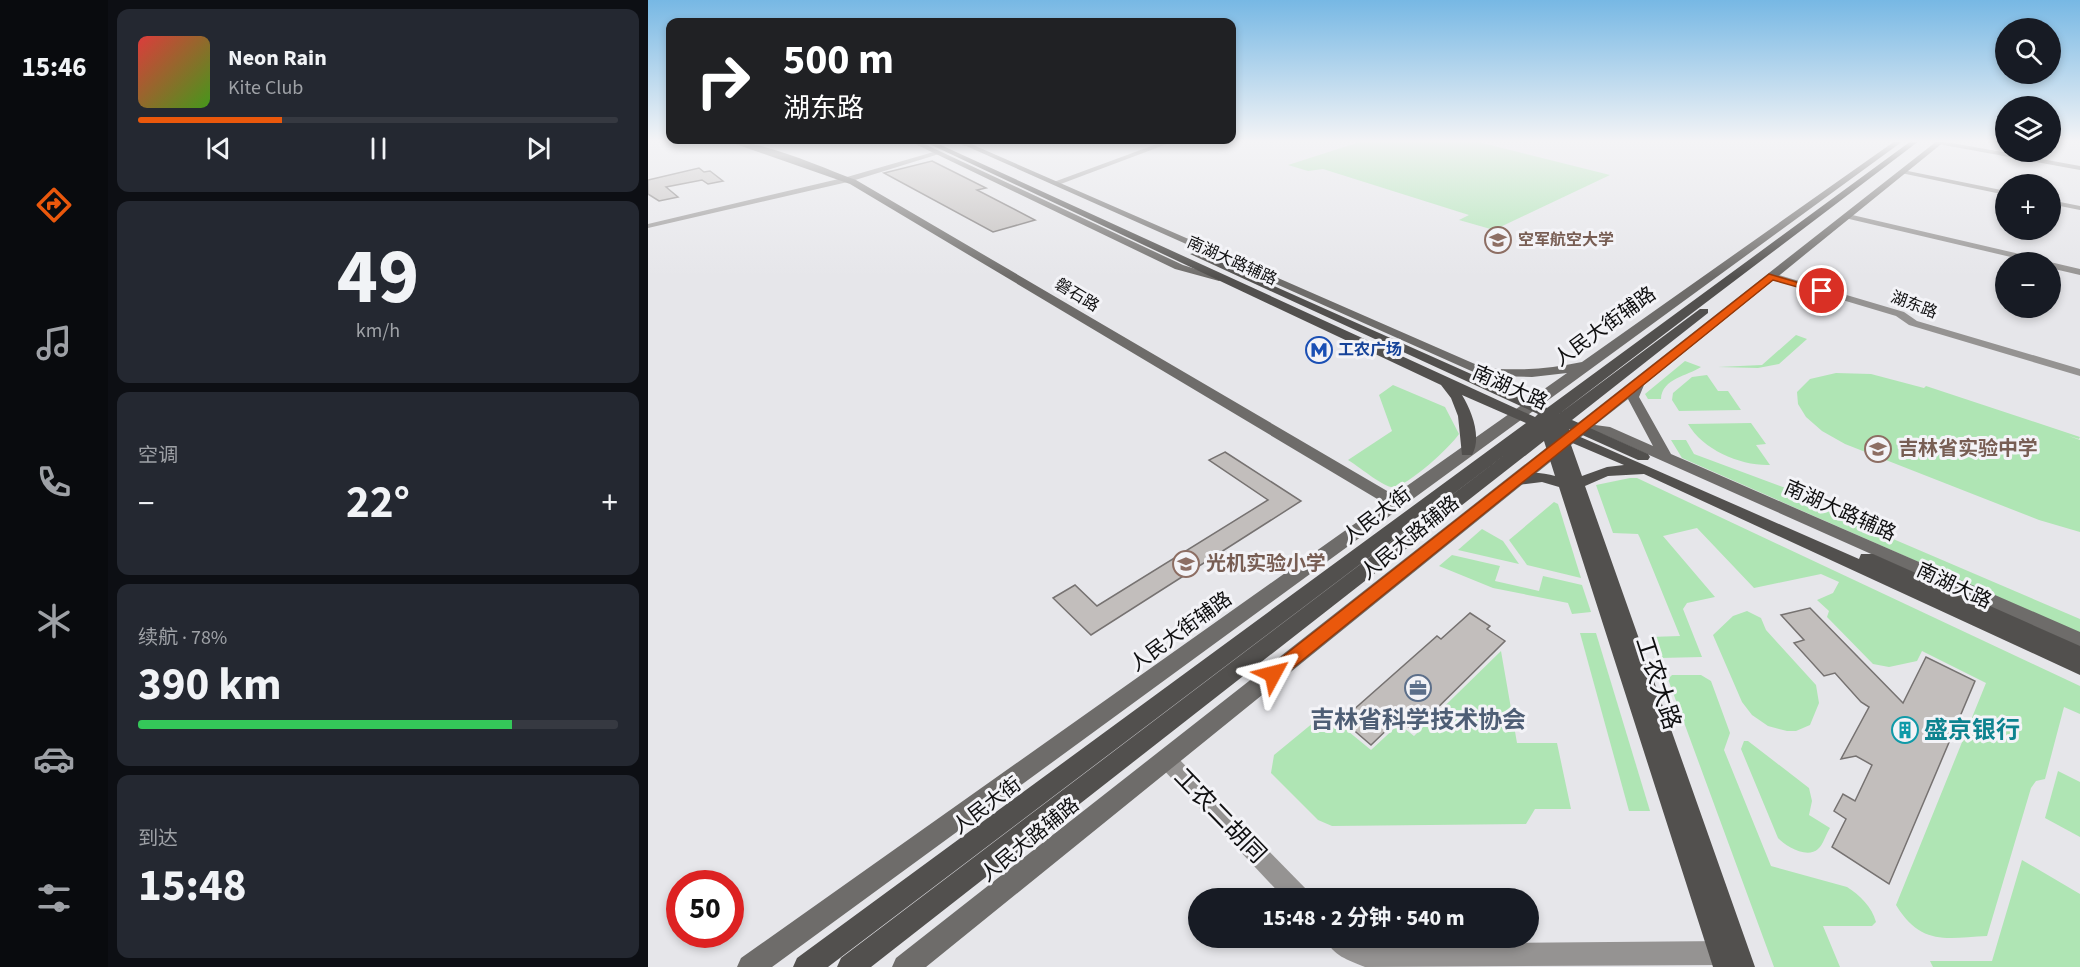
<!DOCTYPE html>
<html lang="zh">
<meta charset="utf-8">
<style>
body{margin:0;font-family:"Source Sans 3","Noto Sans SC",sans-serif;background:#242831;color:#f1f3f6;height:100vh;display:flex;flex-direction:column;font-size:22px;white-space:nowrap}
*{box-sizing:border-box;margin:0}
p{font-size:20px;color:#9ea1a6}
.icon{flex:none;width:33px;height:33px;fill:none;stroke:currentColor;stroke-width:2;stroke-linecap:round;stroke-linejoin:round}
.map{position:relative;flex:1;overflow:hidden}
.panel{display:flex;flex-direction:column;gap:9px;padding:9px;background:#0d0f14;width:540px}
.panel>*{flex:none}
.hud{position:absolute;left:18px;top:18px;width:570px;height:126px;border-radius:12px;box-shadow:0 3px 9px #0003;background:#202124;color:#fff;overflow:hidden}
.buttons{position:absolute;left:1347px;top:18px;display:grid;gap:12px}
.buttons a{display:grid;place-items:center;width:66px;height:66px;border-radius:50%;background:#171b24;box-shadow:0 3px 9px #0003;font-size:30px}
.speed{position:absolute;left:18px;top:870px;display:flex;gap:12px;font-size:30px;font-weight:700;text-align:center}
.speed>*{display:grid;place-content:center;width:78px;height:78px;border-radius:50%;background:#171b24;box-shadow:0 3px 9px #0003;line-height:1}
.speed .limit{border:9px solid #d22;background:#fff;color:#111}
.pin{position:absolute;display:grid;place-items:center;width:51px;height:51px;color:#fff;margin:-26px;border:3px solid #fff;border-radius:50%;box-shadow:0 2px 6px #0007}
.me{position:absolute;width:66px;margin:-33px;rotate:52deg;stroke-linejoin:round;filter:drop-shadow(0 0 4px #0008)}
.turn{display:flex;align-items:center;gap:21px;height:126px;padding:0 18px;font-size:27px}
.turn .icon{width:78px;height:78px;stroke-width:2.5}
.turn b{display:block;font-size:42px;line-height:51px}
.big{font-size:45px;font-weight:700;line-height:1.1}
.panel .widget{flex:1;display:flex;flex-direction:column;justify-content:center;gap:9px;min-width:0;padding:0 21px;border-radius:12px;background:#242831}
.panel .dial{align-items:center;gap:0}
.dial b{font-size:78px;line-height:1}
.song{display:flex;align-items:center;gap:18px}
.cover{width:72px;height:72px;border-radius:9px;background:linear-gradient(135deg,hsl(0 70% 55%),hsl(100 70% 35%))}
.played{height:6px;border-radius:3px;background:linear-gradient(90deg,#ea580c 30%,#363941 30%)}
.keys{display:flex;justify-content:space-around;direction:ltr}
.heat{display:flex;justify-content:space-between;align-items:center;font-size:33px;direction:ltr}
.charge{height:9px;border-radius:4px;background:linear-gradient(90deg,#34c759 78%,#363941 0)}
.trip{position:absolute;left:540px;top:888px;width:351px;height:60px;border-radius:30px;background:#171b24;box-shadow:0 3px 9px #0003;font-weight:700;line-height:60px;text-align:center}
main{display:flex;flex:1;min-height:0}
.menu{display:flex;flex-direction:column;width:108px;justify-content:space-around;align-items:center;background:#090b0e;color:#9ea1a6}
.menu .icon{width:42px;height:42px}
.menu .current{color:#ea580c}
.menu b{font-size:27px;color:#f1f3f6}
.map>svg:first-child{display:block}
.green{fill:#afe5b4}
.building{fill:#c2bebc;stroke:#767271;stroke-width:1.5}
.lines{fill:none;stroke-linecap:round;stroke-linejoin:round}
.street{fill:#959392;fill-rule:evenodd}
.secondary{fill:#6e6c6a;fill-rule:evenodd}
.primary{fill:#52504e;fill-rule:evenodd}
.route{fill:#ea580c;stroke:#983908;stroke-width:1.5}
.labels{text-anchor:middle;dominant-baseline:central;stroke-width:6;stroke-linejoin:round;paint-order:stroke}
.far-education-label{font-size:16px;font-weight:bold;fill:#785e54;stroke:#f3f3f7;text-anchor:start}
.far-street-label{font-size:16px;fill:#0f0f10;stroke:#f3f3f7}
.far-transit-label{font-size:16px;font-weight:bold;fill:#164399;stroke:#f3f3f7;text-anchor:start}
.street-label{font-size:20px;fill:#0f0f10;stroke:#f3f3f7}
.education-label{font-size:20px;font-weight:bold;fill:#785e54;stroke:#f3f3f7;text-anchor:start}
.near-street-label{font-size:24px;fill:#0f0f10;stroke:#f3f3f7}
.near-service-label{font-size:24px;font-weight:bold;fill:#4e5e75;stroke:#f3f3f7}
.near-culture-label{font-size:24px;font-weight:bold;fill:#0d838f;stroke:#f3f3f7;text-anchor:start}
</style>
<main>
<nav class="menu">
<b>15:46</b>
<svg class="icon current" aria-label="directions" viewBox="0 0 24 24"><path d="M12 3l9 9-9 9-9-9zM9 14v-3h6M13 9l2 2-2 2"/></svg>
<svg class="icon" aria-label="music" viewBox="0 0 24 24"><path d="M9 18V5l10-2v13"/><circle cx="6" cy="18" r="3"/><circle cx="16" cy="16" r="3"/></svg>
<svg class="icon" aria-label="phone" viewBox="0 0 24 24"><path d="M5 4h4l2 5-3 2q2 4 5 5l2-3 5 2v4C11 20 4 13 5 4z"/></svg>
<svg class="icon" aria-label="climate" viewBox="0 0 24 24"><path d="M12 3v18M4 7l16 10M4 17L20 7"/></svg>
<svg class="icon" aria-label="car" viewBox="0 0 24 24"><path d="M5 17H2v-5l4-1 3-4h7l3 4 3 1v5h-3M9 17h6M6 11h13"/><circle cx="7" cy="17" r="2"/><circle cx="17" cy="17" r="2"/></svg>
<svg class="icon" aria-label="filters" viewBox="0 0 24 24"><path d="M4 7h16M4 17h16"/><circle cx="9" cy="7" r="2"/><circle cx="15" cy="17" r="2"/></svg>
</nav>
<section class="panel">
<div class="widget">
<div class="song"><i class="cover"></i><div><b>Neon Rain</b><p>Kite Club</p></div></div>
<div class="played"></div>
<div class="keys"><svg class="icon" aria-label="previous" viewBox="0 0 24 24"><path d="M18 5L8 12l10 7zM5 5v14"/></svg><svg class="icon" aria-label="pause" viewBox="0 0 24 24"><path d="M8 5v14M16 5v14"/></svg><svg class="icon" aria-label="next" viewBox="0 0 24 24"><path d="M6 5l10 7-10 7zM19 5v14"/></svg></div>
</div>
<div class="widget dial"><b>49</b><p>km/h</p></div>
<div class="widget"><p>空调</p>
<div class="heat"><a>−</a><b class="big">22°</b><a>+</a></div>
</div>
<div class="widget"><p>续航 · 78%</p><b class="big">390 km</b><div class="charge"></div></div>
<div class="widget"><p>到达</p><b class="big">15:48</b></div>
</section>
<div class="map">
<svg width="1432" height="967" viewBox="0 0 1432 967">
<rect width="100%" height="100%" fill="#e6e6ea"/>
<g class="green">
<polygon points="715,141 826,141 962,175 846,230 811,220 821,215 675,169 660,171 640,165"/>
<polygon points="1148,335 1159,339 1131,364 1110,368 1070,367 1114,365"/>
<path d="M1037,361l16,6c-13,9 -39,11 -40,32h-13l-3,-5z"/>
<polygon points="1188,373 1223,374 1276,388 1278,386 1432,437 1431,439 1421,436 1432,440 1432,532 1391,520 1197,444 1174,431 1158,417 1150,404 1149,392 1162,379"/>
<polygon points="1059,375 1070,391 1080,391 1093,410 1031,411 1024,400 1025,393 1044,377"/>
<path d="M745,385l52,22 14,27c-8,12 -53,55 -68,53 -10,-2 -33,-21 -43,-27l44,-29 -13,-36z"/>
<path d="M1103,423l15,21 -10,1 14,20c-29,1 -67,-15 -82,-41z"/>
<polygon points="1023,440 1038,440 1046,454 1143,490 1147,497 1432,619 1432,633 1034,458"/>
<path d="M982,478h7l443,208v28l-16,-7 -19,72 -9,2 -5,7 -44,148c-41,2 -66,10 -91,-31l90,-222 -64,-32 -5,10 -28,6 -16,-3 -46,-47 2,-6 -12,-11 16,-7 6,-11 -18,-8 -67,14 -57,-60 -34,8 52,61 -28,6 -4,6 19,48 -42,1 -10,-21 30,-1 -40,-98 -2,-4 -25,-1 -17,-48z"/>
<polygon points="906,502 910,504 933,578 879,565 861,540"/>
<polygon points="834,529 855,541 871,564 810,550"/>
<polygon points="804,555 852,566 847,581 891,591 895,576 934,585 943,612 924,614 920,603 845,588 791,566"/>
<polygon points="1099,611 1113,618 1118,630 1168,685 1171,703 1162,725 1148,731 1139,731 1120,726 1104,715 1094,702 1065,635 1085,616"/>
<polygon points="932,633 948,633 1002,811 981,811"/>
<polygon points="853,651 869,743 909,743 923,809 887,809 878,824 684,826 670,820 623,773 626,755 671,718 684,718 723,750 751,724 766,736"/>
<path d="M1024,675h29l10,6 19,52 -6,17 47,116 76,21c13,8 25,20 29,35l-4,4h-49l17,41h-66l-106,-288z"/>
<path d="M1096,741h4l61,47 3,13 -3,14 21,13c-4,6 -7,17 -12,21 -11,10 -33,-3 -40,-11l-37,-89z"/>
<polygon points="1410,771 1432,782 1432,837 1397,818"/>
<polygon points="1374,860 1432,894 1432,967 1285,967 1282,961 1344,961"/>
</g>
<g class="building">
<polygon points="284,161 338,188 329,190 387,220 345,232 236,173"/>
<polygon points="51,168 56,172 62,171 75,181 60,184 54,180 18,187 30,197 11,201 0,194 0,180"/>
<polygon points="577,452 653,501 443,635 405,598 427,585 449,606 620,500 561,460"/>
<polygon points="1162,608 1255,703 1278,657 1327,681 1241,884 1184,847 1198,819 1186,811 1195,794 1207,801 1224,765 1208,756 1193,759 1221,707 1213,702 1187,673 1176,676 1146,643 1156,640 1133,615"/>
<polygon points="822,613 842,626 839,629 857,641 766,731 750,719 723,745 694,720 789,636 793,639"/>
</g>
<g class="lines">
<g class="street">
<polygon points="319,141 329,141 316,146 313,144"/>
<polygon points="517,141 527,141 410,185 403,183"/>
<polygon points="1293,141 1432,166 1432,170 1290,144 1290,142"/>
<polygon points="289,151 291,154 204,181 0,228 0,224 199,177"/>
<polygon points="1255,170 1358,191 1358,195 1253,173"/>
<polygon points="1402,200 1432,206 1432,210 1402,204"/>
<polygon points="1200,214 1393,259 1397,262 1384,262 1197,218 1196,216"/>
<polygon points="1401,262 1402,262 1432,269 1432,275 1402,268"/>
<polygon points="1124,273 1256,312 1269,321 1432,369 1432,376 1261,325 1248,316 1121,278 1119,276"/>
<polygon points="518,750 525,753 659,890 662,898 636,898 511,765 508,759 511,753"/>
<path d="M677,938h29l13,6 359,-3 8,4 4,8 -4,8 -8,4 -361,2c-17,-7 -32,-11 -40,-29z"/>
</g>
<g class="secondary">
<path d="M79,141c37,0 93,26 129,39l538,315 173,-122 -35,4 -39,-1 13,15 -1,3h-10l-17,-20 -523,-233h9l520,227c34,3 65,1 98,-6l313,-221h8l-1131,826h-35l4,-9 643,-455 -534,-319z"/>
<polygon points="261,141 270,141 535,265 576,278 571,281 527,269"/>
<path d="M1289,141h8l-301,244 -5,12 32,57 409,178v15l-478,-213 -16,-1 -660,534h-34l4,-9zM980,399l25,47 -43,-19 -15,-2z"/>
</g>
<path class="primary" d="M275,141h9l603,276 3,-3 -348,-160 8,-2 349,156 364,-267h8l-360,273 141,-105h8v4l-136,107 76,34 2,3 -2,3h-10l-69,-31v3l290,127 2,-5h12l207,92v29l-436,-201 -36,2 -23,10 170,481h-42l-154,-480 -17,-5 -25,3 -7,-5c9,-10 32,-8 45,-4l-11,-35 -673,526h-34l4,-9 698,-529 -711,538h-35l4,-9 729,-535 -64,-28c10,16 20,43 10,60h-10l-4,-39 -7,-18 -10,-13zM922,442l54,23 -17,2 -25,9z"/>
</g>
<linearGradient id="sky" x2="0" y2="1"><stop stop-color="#77b8e4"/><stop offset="0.51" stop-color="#f4f4f6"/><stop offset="1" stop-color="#f4f4f6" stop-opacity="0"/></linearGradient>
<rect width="1432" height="277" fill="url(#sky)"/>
<polygon class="route" points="1121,274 1179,291 1174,294 1125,280 631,679 625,681 619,679 616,674 619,669"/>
<defs>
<symbol id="university-ring" viewBox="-11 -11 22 22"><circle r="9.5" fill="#f3f3f7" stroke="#8d6e63" stroke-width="1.5"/><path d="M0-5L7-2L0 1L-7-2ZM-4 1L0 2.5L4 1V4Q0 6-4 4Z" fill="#8d6e63"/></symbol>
<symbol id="metro-ring" viewBox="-11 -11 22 22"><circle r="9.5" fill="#f3f3f7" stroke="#1a4fb4" stroke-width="1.5"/><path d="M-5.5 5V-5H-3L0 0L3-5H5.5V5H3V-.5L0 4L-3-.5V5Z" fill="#1a4fb4"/></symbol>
<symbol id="school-ring" viewBox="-11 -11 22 22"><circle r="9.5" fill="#f3f3f7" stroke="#8d6e63" stroke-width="1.5"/><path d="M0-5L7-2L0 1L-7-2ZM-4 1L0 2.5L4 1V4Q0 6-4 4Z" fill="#8d6e63"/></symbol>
<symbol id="office-ring" viewBox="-11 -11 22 22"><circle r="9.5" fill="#f3f3f7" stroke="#5c6f8a" stroke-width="1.5"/><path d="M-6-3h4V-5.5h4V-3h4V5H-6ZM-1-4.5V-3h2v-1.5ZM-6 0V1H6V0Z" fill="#5c6f8a"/></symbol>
<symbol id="building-ring" viewBox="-11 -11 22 22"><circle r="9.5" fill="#f3f3f7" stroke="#0f9aa8" stroke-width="1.5"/><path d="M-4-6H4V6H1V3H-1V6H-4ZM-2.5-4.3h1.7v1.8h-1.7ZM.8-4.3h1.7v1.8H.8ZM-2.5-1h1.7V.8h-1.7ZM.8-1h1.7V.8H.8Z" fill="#0f9aa8"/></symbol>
</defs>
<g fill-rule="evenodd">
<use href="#university-ring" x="835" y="225" width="30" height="30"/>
<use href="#metro-ring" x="656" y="335" width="30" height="30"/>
<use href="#school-ring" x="1215" y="434" width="30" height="30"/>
<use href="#school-ring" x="523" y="549" width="30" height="30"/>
<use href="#office-ring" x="755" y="673" width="30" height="30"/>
<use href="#building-ring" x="1242" y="715" width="30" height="30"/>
</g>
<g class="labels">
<g class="far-education-label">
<text x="870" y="240">空军航空大学</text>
</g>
<g class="far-street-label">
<text transform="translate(584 261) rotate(24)">南湖大路辅路</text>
<text transform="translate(429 295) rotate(31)">磐石路</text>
<text transform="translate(1266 305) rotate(21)">湖东路</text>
</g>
<g class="far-transit-label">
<text x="690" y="350">工农广场</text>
</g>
<g class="street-label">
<text transform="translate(957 327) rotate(-36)">人民大街辅路</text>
<text transform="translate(862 388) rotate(24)">南湖大路</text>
<text transform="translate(1192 511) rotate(24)">南湖大路辅路</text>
<text transform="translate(729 516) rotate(-37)">人民大街</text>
<text transform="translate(762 538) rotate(-39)">人民大路辅路</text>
<text transform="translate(1306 586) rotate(25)">南湖大路</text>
<text transform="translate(533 632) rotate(-36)">人民大街辅路</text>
<text transform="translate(339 806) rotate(-37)">人民大街</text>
<text transform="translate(382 840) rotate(-39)">人民大路辅路</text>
</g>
<g class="education-label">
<text x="1250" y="449">吉林省实验中学</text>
<text x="558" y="564">光机实验小学</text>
</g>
<g class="near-street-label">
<text transform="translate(1010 683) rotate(72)">工农大路</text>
<text transform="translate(572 816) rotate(46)">工农二胡同</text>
</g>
<g class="near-service-label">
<text x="770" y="720">吉林省科学技术协会</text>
</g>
<g class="near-culture-label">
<text x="1276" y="730">盛京银行</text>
</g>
</g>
</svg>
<div class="buttons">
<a><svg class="icon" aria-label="search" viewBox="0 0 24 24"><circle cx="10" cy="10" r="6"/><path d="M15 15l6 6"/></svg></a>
<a><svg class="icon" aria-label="layers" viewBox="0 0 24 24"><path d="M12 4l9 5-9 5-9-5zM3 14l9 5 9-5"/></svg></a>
<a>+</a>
<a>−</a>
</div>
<div class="speed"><div class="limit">50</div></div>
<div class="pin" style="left:1174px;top:291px;background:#d93025"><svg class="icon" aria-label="arrive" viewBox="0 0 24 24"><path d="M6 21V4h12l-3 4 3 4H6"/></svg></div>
<svg class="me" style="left:625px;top:674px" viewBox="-20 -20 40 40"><path d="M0-17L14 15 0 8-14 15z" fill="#ea580c" stroke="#fff" stroke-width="4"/></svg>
<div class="trip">15:48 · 2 分钟 · 540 m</div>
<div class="hud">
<div class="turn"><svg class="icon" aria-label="right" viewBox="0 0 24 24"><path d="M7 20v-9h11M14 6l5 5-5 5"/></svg><div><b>500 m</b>湖东路</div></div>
</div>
</div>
</main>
